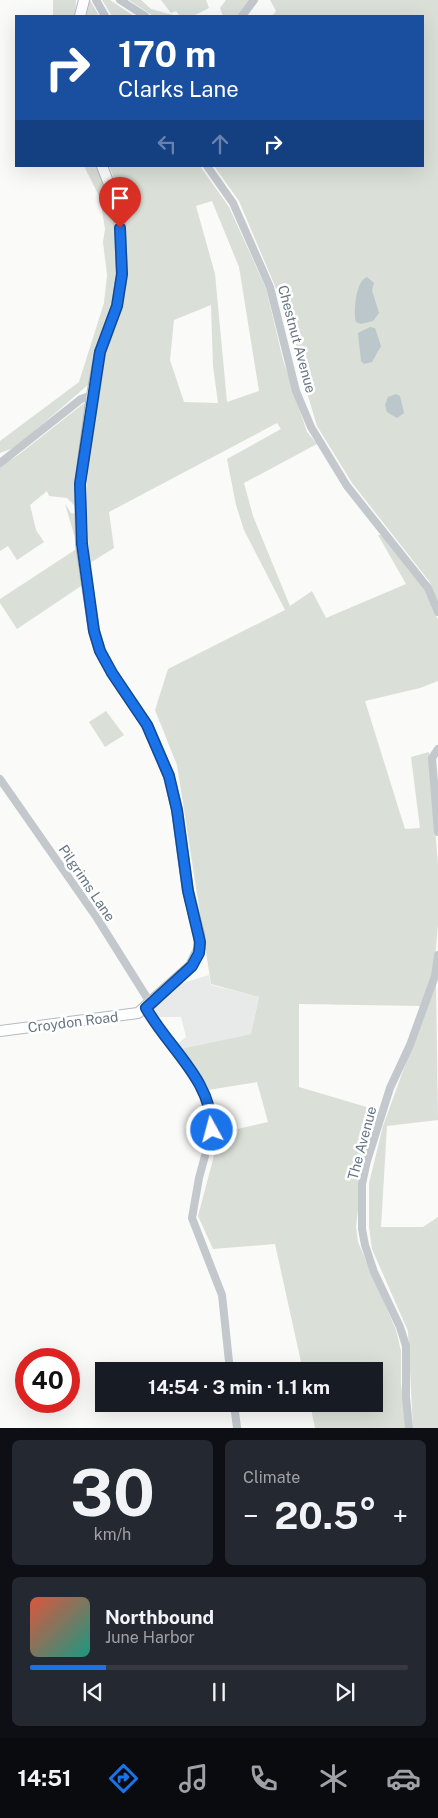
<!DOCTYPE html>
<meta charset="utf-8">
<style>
body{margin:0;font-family:"Public Sans",sans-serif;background:#242831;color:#f1f3f6;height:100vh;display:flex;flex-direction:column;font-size:19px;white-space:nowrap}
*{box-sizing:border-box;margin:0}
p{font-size:16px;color:#9ea1a6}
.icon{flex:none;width:28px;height:28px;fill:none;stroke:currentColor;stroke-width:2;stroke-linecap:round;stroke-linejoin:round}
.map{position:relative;height:1428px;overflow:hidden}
.drawer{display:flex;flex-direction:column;gap:12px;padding:12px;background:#0d0f14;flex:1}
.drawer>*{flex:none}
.banner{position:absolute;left:15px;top:15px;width:409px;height:152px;border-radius:0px;box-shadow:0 5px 20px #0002;background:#1a4fa0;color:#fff;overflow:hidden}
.speed{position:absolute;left:15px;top:1348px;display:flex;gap:10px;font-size:25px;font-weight:700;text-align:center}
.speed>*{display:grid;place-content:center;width:65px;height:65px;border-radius:50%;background:#171b24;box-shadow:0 5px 20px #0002;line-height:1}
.speed .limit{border:8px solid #d22;background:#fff;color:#111}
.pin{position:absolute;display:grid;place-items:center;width:42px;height:42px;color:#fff;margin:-51px -21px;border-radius:50% 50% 50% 0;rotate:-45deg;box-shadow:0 0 5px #0007}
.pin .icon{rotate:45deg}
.me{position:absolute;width:55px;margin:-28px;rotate:353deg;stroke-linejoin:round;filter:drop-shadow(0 0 4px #0008)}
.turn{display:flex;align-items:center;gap:18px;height:105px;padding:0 20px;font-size:22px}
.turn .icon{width:65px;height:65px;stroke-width:2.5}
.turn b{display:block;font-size:35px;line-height:42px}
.lanes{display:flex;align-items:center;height:48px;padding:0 20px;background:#0003;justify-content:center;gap:25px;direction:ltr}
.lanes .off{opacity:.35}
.big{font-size:38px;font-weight:700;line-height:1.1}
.drawer .tile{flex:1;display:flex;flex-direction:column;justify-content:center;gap:8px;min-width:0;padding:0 18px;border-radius:8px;background:#242831}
.drawer .dial{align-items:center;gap:0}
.dial b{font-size:65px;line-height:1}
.song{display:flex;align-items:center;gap:15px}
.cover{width:60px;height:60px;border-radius:8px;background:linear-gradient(135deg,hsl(10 70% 55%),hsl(170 70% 35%))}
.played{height:5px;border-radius:2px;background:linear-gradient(90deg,#1a73e8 20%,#363941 20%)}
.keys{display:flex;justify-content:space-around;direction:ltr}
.heat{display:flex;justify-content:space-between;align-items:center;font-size:28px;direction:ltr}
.drawer .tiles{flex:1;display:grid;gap:12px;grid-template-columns:1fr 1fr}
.tile:last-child{grid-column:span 2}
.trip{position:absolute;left:95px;top:1362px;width:288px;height:50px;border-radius:0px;background:#171b24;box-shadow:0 5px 20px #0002;font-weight:700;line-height:50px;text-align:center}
.dock{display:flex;height:80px;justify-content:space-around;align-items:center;background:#090b0e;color:#9ea1a6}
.dock .icon{width:35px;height:35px}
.dock .selected{color:#1a73e8}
.dock b{font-size:22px;color:#f1f3f6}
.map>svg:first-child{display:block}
.built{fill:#e8e9e9}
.green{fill:#dadfd7;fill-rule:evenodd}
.water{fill:#bbc7cb}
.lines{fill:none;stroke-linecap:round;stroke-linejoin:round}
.major-casing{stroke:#b5babe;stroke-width:12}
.minor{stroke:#c3c8cc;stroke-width:8}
.major{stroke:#fff;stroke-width:10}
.route-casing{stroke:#114b97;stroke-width:12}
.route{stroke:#1a73e8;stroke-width:9}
.labels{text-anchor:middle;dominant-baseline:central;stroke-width:5;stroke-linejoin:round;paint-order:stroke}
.street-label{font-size:14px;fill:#657683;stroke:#fff}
</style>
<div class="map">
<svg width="438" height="1428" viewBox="0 0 438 1428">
<rect width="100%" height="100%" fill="#fafaf8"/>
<polygon class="built" points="209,975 211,985 259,997 251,1034 180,1049 176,1045 186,1037 181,1017 154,1017 151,1009 156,1002 180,984"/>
<g class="green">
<polygon points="53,0 76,0 75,16 53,16"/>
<polygon points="90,0 99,16 86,16"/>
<polygon points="102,0 110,0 134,16 112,16"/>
<polygon points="129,0 141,0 151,9 177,16 153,16"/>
<polygon points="161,0 206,0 209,8 193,16 180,16 176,11 171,13"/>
<polygon points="226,0 250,0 239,16 223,16 220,8"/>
<polygon points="270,0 438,0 438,603 429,581 352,483 317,426 275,286 239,201 214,166 422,166 422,16 272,16 276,11"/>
<polygon points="84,166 99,166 114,207 117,273 111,307 99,339 89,384 16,447 0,453 0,441 79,382 104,303 107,275 103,242 105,229 100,198"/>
<path d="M109,166h91l29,41 37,81 17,72 24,72 10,12 -73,39 9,33 37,90 22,-15 14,27 80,-34 -28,-49h5l42,55 13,30v61l-18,7 -55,13 40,128 15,-1 -9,-71 18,-5 9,113v59l-4,48 -13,34 -122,-2v83l71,21 -14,119 2,15 38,88 5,21v32l5,45h-91l-5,-24h64v-33h-71l-28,-127 -62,5 -15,-33 22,-83 48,-11 -11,-40 -49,8 -28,-41 71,-15 8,-37 -48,-13 -34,-219 -22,-55 13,-41 117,-59 -41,-80 -8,-25 -9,-46 54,-30 -4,-6 -168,89 5,36 -24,15c-7,-70 -2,-140 13,-208 6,-26 17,-51 22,-77 6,-30 -3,-84 -16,-112zM212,201l27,66 20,124 -32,11 -12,-128 -19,-68zM211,305l2,61 5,37 -34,-1 -14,-42 4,-40z"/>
<polygon points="88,400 77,508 67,498 49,496 47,491 30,505 36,530 44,542 17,560 8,546 0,551 0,466 17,456"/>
<polygon points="65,504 71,513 77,514 84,584 17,629 0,603 0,599 78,548"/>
<polygon points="106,711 124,735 105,747 89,722"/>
<polygon points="436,980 438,1120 387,1126 381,1227 423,1227 438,1217 438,1428 413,1428 408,1331 372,1249 369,1227 369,1183 383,1126"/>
</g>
<g class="water">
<path d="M367,277l7,6 -2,7 7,23 -6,8 -12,3 -5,-2c-3,-10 0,-42 11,-45z"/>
<polygon points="370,327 375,328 381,346 372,362 364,364 361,361 358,333"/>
<polygon points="396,394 400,396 404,413 397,418 387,412 385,405 388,397"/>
</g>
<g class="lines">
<defs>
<g id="major">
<polyline points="80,16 84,0"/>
<polyline points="0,1031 138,1013 191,966 200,948 199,934 188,891 177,810 169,776 147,725 112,673 100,651 94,631 81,544 80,483 92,395 100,352 117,306 122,274 119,210 102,166"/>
</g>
</defs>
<use href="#major" class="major-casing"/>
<g class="minor">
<polyline points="96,0 105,16"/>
<polyline points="120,0 145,16"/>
<polyline points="242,16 254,0"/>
<polyline points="207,166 233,203 270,287 296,391 311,427 347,486 428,588 438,612"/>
<polyline points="0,463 81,399 92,395"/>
<polyline points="438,749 432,758 438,832"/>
<polyline points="0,779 97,918 151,1004"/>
<polyline points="145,1008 180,1054 205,1093 212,1118 212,1130 199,1178 192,1218 222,1295 230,1371"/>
<polyline points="234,1404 237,1428"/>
<polyline points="409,1428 406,1397 406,1346 400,1327 374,1272 365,1245 362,1229 362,1184 367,1161 390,1088 410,1045 435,976 438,955"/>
</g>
<use href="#major" class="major"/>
</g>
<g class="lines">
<defs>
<path id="route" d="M120,228l2,46 -5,32 -17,46 -20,132 2,60 12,87 6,20 12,22 35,52 22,51 8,34 11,81 12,51 -1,11 -7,13 -46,42c23,41 66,72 66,122"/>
</defs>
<use href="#route" class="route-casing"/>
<use href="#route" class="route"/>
</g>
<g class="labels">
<g class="street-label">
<text transform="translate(297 339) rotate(75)">Chestnut Avenue</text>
<text transform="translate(87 883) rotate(56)">Pilgrims Lane</text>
<text transform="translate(73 1022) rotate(-7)">Croydon Road</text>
<text transform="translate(362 1143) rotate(-75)">The Avenue</text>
</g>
</g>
</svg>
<div class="speed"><div class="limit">40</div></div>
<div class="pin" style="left:120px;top:228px;background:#d93025"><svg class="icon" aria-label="arrive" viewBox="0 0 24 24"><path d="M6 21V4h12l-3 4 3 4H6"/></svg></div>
<svg class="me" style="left:212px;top:1130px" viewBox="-20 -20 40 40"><circle r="17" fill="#1a73e8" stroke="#fff" stroke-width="3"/><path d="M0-11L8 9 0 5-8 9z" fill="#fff"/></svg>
<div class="trip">14:54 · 3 min · 1.1 km</div>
<div class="banner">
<div class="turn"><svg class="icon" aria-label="right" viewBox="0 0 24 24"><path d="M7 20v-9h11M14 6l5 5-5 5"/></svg><div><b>170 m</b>Clarks Lane</div></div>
<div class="lanes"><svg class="icon off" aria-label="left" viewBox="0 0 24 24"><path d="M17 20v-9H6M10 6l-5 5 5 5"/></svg><svg class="icon off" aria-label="ahead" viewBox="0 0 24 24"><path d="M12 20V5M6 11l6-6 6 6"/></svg><svg class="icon" aria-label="right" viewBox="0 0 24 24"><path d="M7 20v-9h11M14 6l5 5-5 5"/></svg></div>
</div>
</div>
<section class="drawer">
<div class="tiles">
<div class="tile dial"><b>30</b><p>km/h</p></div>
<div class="tile"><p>Climate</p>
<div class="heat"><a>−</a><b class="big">20.5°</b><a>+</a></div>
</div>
<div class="tile">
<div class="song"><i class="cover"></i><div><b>Northbound</b><p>June Harbor</p></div></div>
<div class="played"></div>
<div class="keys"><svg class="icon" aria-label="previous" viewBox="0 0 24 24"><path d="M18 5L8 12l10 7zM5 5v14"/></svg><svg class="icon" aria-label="pause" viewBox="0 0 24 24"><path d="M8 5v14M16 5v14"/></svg><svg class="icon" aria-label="next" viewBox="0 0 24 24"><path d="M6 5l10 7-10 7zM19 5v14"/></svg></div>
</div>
</div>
</section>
<nav class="dock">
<b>14:51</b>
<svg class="icon selected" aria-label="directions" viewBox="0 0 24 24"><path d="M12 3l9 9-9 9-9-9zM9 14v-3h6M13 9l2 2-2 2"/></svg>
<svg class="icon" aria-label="music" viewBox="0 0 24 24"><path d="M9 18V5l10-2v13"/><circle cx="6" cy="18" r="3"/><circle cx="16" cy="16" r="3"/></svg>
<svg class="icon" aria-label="phone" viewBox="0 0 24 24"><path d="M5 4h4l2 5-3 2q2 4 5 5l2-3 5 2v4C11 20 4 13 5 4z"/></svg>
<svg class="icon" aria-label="climate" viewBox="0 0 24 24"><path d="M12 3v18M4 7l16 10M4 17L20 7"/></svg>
<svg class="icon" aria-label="car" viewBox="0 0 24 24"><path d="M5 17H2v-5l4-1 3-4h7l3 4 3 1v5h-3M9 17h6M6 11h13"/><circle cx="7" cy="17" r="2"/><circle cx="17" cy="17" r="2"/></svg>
</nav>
